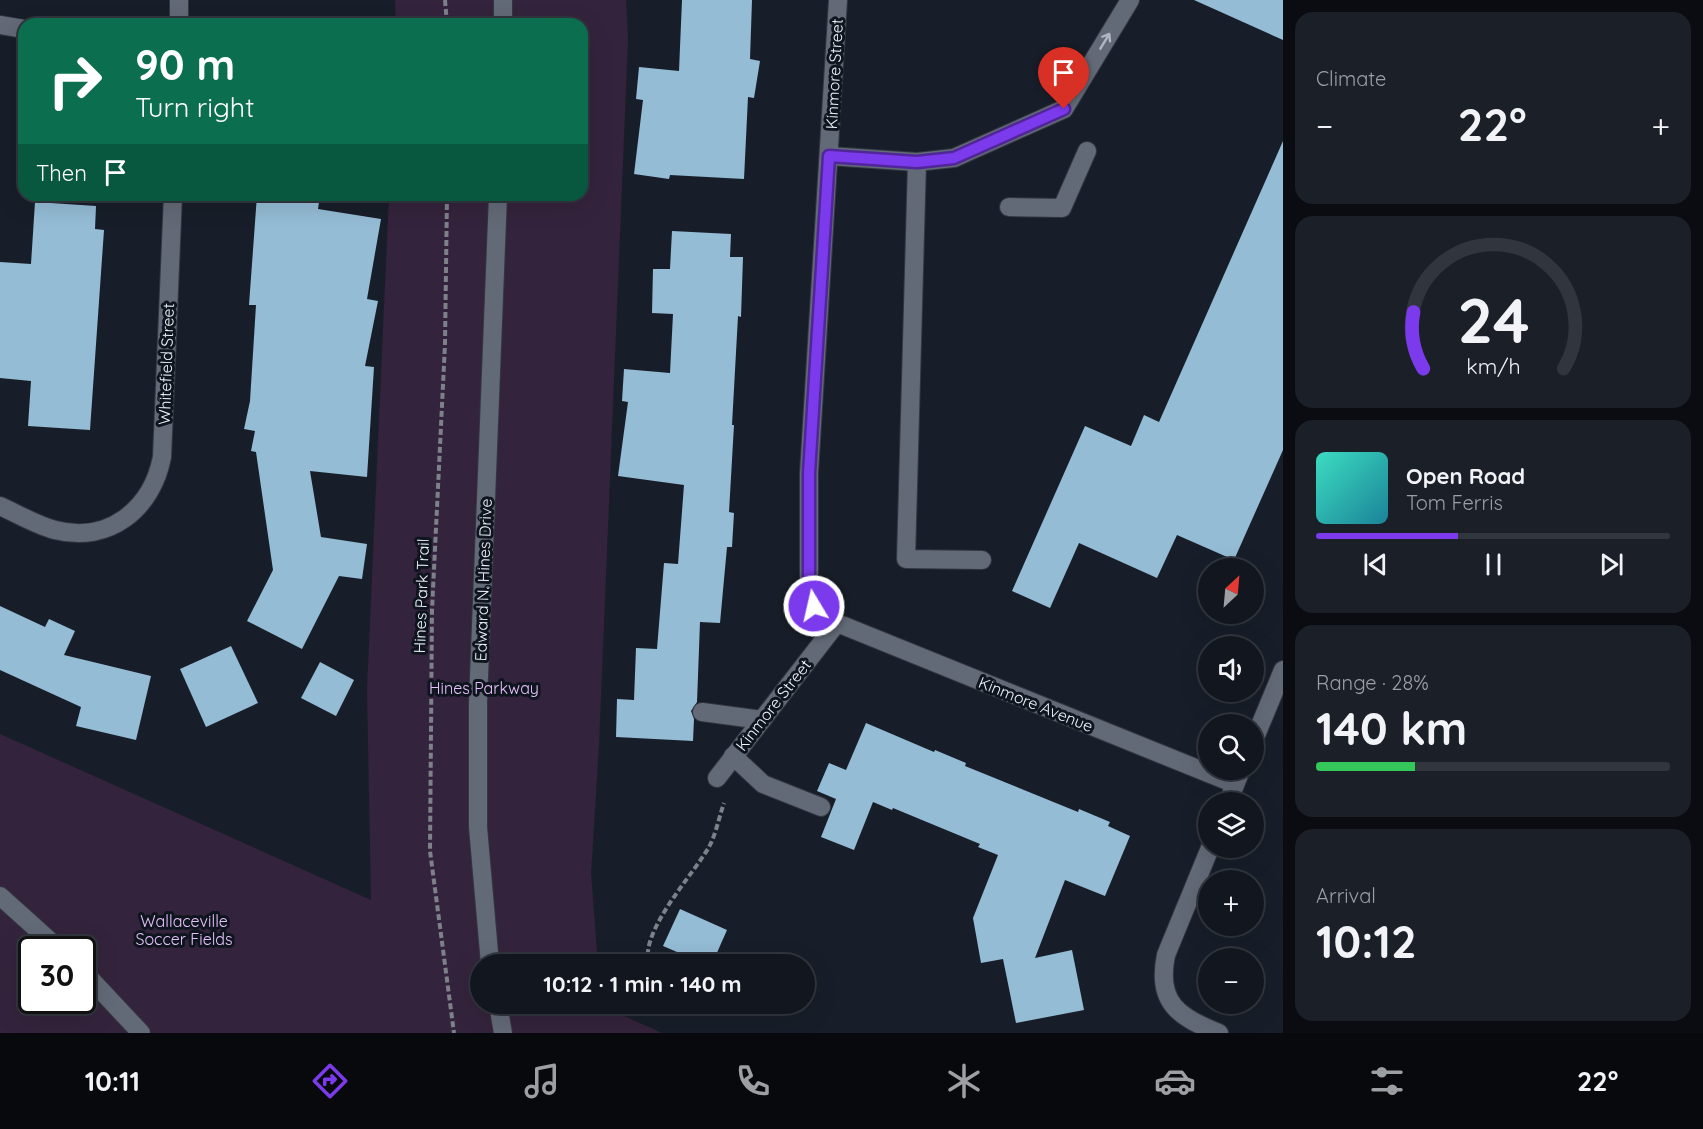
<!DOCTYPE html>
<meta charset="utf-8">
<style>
body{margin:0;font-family:Quicksand,sans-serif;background:#1b1f28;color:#f1f3f6;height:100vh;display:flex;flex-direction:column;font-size:22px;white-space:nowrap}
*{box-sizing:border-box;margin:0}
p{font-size:20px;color:#9c9fa4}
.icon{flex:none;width:33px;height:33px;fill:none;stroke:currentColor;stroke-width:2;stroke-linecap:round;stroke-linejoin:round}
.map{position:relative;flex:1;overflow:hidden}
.drawer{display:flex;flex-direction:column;gap:12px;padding:12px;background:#0a0c11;width:420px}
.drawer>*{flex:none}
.banner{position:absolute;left:18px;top:18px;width:570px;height:183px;border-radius:18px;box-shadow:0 6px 24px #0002,0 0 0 2px #31353d;background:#0b6e4f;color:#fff;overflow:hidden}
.needle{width:39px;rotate:26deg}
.tools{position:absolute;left:1198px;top:558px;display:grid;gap:12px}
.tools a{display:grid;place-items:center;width:66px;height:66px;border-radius:50%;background:#12161f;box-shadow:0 6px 24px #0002,0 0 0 2px #31353d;font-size:30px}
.speed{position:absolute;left:18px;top:936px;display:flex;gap:12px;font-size:30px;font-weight:700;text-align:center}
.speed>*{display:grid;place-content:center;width:78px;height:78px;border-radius:50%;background:#12161f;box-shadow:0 6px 24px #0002,0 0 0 2px #31353d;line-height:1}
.speed .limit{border:3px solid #111;border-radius:9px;background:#fff;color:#111}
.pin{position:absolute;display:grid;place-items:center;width:51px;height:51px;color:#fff;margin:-62px -26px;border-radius:50% 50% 50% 0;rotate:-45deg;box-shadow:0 0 6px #0007}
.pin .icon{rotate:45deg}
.me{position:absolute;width:66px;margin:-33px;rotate:351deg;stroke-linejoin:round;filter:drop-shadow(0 0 4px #0008)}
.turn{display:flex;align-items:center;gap:21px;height:126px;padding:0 18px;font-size:27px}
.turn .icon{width:78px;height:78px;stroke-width:2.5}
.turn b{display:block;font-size:42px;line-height:51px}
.then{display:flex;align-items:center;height:57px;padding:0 18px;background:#0003;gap:12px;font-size:22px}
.big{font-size:45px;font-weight:700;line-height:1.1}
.drawer .tile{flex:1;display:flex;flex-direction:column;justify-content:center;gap:9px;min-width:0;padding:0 21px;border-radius:18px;background:#1b1f28}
.drawer .dial{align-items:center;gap:0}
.dial svg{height:156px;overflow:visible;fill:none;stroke:#31353d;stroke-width:7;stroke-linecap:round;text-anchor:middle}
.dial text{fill:#f1f3f6;stroke:none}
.song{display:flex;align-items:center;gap:18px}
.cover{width:72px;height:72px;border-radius:9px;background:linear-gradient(135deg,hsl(170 70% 55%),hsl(190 70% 35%))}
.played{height:6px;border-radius:3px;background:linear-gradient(90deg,#7c3aed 40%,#31353d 40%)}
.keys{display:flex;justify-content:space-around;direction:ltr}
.heat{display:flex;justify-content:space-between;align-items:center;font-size:33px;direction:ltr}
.charge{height:9px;border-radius:4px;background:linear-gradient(90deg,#34c759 28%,#31353d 0)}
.trip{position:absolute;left:470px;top:954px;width:345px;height:60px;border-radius:30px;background:#12161f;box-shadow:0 6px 24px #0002,0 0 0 2px #31353d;font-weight:700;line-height:60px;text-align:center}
.dock{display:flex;height:96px;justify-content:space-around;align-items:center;background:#07090c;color:#9c9fa4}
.dock .icon{width:42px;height:42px}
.dock .selected{color:#7c3aed}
.dock b{font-size:27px;color:#f1f3f6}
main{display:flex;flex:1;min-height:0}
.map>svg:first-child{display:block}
.green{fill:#34233c;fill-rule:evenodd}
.building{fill:#94bcd5}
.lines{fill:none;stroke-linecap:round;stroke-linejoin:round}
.minor-casing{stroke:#333740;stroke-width:20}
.path{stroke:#7c818a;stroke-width:4;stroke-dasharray:6 3;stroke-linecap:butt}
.minor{stroke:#636a77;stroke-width:18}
.oneway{stroke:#b1b6c1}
.route-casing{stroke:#51269a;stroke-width:15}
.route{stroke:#7c3aed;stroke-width:10}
.labels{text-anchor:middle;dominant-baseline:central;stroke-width:6;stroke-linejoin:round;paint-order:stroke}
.street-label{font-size:16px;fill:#f1f5fd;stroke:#0f151f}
.park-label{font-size:16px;fill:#e6c0f8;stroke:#0f151f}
</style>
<main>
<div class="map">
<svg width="1283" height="1033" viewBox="0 0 1283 1033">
<rect width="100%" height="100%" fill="#181e29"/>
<path class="green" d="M395,0h231l2,39 -29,706 -8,129 7,90h-118v40h121l1,2 60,27h-662v-299l371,166 -4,-211 22,-494h193v-171h-186zM32,950h50v50h-50z"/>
<g class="building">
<polygon points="682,0 752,0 750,59 760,61 754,98 748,97 744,179 670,175 669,179 634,174 643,100 636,99 639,67 679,71"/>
<polygon points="1194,0 1283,0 1283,40"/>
<polygon points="1283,141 1283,450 1234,560 1177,535 1157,578 1079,543 1050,608 1012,591 1085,426 1131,446 1144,415 1159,422"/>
<polygon points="257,195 320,195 318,209 381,219 367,299 378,301 365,366 374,367 367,477 310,471 321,537 367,544 362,579 339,576 302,649 247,621 273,570 256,452 251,451 255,431 244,429 250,401 256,305 249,305"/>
<polygon points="35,202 96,206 95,229 104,230 90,430 28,426 31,381 0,378 0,262 31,264"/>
<polygon points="672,231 731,234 730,257 743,257 741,317 738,316 732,425 734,425 729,512 734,513 732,547 727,547 720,623 700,622 697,702 691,711 694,719 693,741 616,737 617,699 634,700 636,648 657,649 664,563 678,564 684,485 618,476 628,402 622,401 624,369 670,373 673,314 652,313 653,269 670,269"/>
<polygon points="0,606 45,627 49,619 75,631 64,655 151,676 136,740 76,726 81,707 0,670"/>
<polygon points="231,646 258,703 206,727 180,669"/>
<polygon points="320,662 354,680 336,716 301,698"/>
<polygon points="866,723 934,752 935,750 966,763 965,766 1078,812 1079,809 1110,822 1108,826 1130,836 1105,896 1065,880 1035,958 1072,950 1084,1010 1016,1023 1003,959 981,963 973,918 998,855 978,847 980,844 893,808 892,810 873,802 854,850 821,837 836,799 817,791 829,763 846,770"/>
<polygon points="680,909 727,930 712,964 705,964 663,946"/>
</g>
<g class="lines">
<defs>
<g id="minor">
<polyline points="179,0 179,24"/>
<polyline points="838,0 809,473 809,591 814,606 837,623 1235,784"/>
<polyline points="503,24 503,0"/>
<polyline points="0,25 24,29"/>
<polyline points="829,156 917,162 954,158 1064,109 1130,0"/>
<polyline points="917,162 906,559 982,560"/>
<polyline points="1009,207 1062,208 1087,151"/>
<path d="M0,506c18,8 36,19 55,24 54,14 97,-21 107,-73l11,-262"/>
<polyline points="702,712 762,720"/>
<polyline points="1254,740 1283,670"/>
<polyline points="733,756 763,784 821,807"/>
<polyline points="717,778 837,623"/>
<polyline points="1228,802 1241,770"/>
<path d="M1210,848l-44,107c-10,48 13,62 53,78"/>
<polyline points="0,896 60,950"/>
<polyline points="490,964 478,827 478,702 498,195"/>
<polyline points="82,970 141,1033"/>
<polyline points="498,1004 503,1033"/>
</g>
</defs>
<use href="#minor" class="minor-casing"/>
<g class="path">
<polyline points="445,0 447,24"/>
<polyline points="447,195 445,344 432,610 430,851 454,1033"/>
<path d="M649,964c-10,-32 44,-89 60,-117 7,-13 10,-30 15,-44"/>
</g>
<use href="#minor" class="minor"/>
</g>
<defs><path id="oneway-shaft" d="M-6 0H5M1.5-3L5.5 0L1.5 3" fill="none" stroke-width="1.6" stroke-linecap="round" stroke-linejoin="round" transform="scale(1.5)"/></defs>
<use class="oneway" href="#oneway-shaft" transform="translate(1105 41) rotate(-59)"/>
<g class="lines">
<defs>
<polyline id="route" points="814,606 809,591 809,473 829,156 917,162 954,158 1064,109"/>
</defs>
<use href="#route" class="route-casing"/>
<use href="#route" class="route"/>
</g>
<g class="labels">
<g class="street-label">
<text transform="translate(834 74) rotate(-87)">Kinmore Street</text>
<text transform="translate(166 364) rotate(-88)">Whitefield Street</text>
<text transform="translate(483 580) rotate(-88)">Edward N. Hines Drive</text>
<text transform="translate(421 596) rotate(-88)">Hines Park Trail</text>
<text transform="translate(1036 704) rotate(22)">Kinmore Avenue</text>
<text transform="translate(773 705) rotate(-52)">Kinmore Street</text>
</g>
<g class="park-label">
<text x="484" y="688">Hines Parkway</text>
<text x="184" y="921">Wallaceville<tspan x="184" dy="18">Soccer Fields</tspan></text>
</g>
</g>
</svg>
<div class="tools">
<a><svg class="needle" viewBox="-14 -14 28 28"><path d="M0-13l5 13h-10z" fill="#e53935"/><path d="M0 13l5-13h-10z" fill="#9c9fa4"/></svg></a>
<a><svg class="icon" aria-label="sound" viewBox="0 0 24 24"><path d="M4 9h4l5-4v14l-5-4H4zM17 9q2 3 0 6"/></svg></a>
<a><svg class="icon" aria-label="search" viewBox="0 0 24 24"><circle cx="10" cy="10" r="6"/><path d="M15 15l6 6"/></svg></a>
<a><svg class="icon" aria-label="layers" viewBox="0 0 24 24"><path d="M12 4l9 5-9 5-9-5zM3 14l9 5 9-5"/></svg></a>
<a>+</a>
<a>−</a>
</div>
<div class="speed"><div class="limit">30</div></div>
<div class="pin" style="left:1064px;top:109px;background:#d93025"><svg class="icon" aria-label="arrive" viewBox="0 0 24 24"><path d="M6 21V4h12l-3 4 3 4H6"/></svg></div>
<svg class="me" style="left:814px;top:606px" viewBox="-20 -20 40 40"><circle r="17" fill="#7c3aed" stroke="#fff" stroke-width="3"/><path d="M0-11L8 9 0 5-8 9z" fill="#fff"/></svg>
<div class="trip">10:12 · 1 min · 140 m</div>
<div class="banner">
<div class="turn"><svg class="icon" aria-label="right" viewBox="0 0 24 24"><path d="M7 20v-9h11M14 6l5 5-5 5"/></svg><div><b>90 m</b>Turn right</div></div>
<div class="then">Then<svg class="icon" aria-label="arrive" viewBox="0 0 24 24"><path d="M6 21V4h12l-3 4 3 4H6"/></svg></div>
</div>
</div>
<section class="drawer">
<div class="tile"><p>Climate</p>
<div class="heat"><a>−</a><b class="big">22°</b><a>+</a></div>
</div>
<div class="tile dial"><svg viewBox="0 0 100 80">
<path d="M14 69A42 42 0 1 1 86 69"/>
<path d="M14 69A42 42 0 0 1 9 40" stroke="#7c3aed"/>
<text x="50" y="56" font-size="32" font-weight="700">24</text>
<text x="50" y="72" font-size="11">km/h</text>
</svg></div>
<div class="tile">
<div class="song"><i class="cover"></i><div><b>Open Road</b><p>Tom Ferris</p></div></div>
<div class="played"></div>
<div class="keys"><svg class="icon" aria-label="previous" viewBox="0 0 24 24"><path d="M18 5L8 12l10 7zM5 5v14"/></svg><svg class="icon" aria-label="pause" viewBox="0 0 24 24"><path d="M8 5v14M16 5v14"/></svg><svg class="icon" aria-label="next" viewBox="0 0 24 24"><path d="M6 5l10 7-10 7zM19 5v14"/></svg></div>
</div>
<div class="tile"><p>Range · 28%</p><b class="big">140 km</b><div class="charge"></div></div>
<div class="tile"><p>Arrival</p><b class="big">10:12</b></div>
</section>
</main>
<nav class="dock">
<b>10:11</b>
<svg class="icon selected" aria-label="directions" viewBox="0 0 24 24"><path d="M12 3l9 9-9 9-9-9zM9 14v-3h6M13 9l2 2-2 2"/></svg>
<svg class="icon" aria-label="music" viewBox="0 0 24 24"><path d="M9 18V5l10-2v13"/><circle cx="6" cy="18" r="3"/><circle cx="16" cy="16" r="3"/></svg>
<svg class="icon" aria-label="phone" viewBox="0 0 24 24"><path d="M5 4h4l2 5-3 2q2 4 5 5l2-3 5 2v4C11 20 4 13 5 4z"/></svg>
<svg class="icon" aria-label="climate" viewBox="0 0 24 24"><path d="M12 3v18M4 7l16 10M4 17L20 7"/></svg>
<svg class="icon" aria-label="car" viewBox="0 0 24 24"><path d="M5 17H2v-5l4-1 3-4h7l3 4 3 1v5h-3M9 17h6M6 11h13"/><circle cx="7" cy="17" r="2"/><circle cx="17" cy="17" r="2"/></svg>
<svg class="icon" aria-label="filters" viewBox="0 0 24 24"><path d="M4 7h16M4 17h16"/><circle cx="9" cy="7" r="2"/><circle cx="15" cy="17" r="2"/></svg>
<b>22°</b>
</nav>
